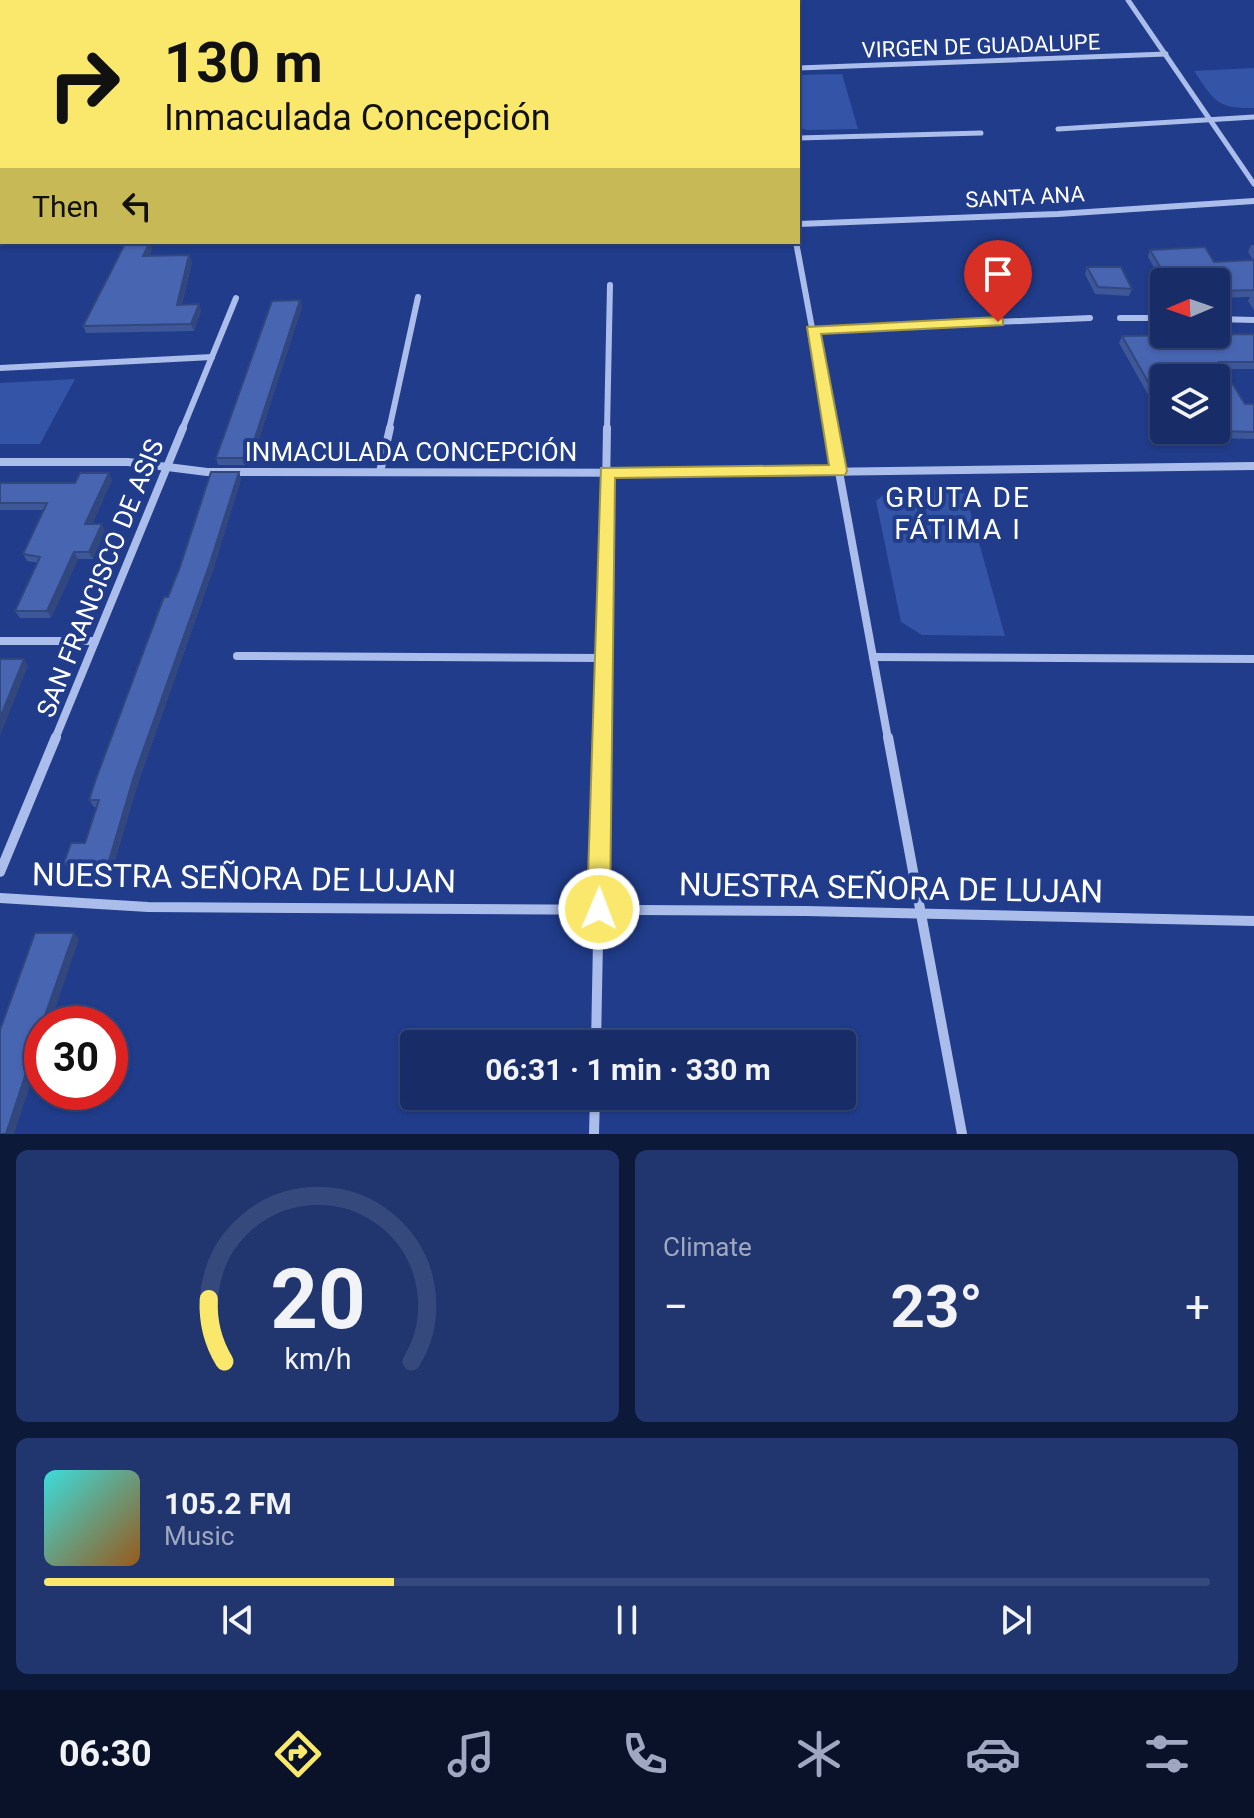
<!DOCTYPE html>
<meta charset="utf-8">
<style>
body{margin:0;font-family:Roboto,sans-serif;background:#21356e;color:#f1f3f6;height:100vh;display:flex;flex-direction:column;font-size:30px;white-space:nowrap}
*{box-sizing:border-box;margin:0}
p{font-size:26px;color:#9fa8c0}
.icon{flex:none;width:44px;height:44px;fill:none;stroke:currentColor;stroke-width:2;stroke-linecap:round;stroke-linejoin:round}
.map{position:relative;height:1134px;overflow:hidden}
.drawer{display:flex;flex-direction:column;gap:16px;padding:16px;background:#0d1939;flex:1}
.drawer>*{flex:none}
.guide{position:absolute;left:0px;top:0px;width:800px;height:244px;box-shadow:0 2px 6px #0004,0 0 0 2px #36497c;background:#f9e86b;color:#111;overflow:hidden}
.needle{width:52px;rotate:268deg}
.controls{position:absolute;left:1150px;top:268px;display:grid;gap:16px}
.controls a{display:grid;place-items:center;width:80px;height:80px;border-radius:8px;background:#182d68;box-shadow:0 2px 6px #0004,0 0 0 2px #36497c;font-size:40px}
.speed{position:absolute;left:24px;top:1006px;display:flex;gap:16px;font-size:40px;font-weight:700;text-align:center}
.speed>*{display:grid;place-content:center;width:104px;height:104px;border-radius:50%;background:#182d68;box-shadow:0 2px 6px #0004,0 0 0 2px #36497c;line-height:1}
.speed .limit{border:12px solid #d22;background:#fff;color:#111}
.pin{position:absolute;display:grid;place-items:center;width:68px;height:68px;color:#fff;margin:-82px -34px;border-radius:50% 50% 50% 0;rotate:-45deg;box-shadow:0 0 8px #0007}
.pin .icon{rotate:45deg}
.me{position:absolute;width:88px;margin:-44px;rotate:1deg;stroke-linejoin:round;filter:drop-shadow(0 0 6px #0008)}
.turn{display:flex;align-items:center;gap:28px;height:168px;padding:0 32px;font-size:36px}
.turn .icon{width:104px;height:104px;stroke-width:2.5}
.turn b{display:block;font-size:56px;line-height:68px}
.then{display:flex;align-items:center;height:76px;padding:0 32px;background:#0003;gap:16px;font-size:30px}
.big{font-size:60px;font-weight:700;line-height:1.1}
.drawer .tile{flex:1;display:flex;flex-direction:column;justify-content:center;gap:12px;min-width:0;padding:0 28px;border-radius:12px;background:#21356e}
.drawer .dial{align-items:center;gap:0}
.dial svg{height:208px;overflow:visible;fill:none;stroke:#36497c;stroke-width:7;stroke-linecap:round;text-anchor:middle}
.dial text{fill:#f1f3f6;stroke:none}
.song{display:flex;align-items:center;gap:24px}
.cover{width:96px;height:96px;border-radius:12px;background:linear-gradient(135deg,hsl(180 70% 55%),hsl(30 70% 35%))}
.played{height:8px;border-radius:4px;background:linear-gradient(90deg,#f9e86b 30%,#36497c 30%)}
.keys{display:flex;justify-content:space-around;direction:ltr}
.heat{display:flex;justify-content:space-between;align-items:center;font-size:44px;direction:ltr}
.drawer .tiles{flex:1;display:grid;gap:16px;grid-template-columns:1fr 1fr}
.tile:last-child{grid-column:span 2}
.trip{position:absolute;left:400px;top:1030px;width:456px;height:80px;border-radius:8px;background:#182d68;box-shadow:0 2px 6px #0004,0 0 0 2px #36497c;font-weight:700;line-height:80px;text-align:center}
.tab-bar{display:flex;height:128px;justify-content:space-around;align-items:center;background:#0a122a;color:#9fa8c0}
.tab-bar .icon{width:56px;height:56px}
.tab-bar .active{color:#f9e86b}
.tab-bar b{font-size:36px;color:#f1f3f6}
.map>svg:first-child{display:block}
.green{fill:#3354a7}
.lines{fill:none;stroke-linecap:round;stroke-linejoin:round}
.minor-far3{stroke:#abbdeb;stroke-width:5}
.minor-far2{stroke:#abbdeb;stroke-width:6}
.minor-far1{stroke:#abbdeb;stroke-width:8}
.minor{stroke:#abbdeb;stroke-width:10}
.wall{fill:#3e5799}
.shaded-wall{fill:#32477d}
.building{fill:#4865b2;stroke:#32477d;stroke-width:2}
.route{fill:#f9e86b;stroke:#a29746;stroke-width:2}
.labels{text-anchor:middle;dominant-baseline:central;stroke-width:8;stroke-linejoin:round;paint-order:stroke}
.far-street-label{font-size:22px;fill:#fff;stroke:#203c8a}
.street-label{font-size:26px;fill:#fff;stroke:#203c8a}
.neighbourhood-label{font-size:28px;letter-spacing:2px;fill:#fff;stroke:#203c8a}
.near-street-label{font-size:32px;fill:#fff;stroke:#203c8a}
</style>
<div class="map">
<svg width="1254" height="1134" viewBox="0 0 1254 1134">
<rect width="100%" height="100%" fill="#203c8a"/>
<g class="green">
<path d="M1254,68v40c-38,1 -40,-8 -60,-37z"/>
<polygon points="842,74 858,129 807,130 798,127 798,75"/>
<polygon points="75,379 40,444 0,444 0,383"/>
<polygon points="964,489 1005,636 922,635 901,622 876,501 889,490"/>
</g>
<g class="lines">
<g class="minor-far3">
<polyline points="1128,0 1254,184"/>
<polyline points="752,2 784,0"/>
<polyline points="798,68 1166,54"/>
<polyline points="1058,129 1254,117"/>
<polyline points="798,138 981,133"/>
</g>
<g class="minor-far2">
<polyline points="798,224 1058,214 1254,201"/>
<polyline points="796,242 831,430"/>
<polyline points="1120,318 1164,318"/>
<polyline points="1216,319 1254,320"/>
<polyline points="813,330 1090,318"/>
<polyline points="0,368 212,357"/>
<polyline points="182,430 236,298"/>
<polyline points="389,430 418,297"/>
<polyline points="607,430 610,285"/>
</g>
<g class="minor-far1">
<polyline points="831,428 888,739"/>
<polyline points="0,462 128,462 207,472 742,473 1254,466"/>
<polyline points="380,472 390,428"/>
<polyline points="0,641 95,641"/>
<polyline points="237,656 603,658"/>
<polyline points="873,657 1254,659"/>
<polyline points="55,739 183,428"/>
<polyline points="602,739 607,428"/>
</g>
<g class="minor">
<polyline points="888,737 962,1134"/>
<polyline points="0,872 56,737"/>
<polyline points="0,898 148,907 806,911 1254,921"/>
<polyline points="596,1044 602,737"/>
<polyline points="594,1134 595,1096"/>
</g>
</g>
<g class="wall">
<polygon points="1251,245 1254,245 1254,310 1248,301 1250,297 1216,298 1216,282 1164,282 1164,285 1148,257 1150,250 1214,262 1253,260 1248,252"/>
<polygon points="152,249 149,256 189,255 192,262 182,304 199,304 201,311 194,331 86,333 83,326"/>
<polygon points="1087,267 1132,289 1129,296 1095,294 1085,274"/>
<polygon points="302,307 254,454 249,454 246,465 218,465 216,458"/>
<polygon points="1254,334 1254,369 1223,369 1245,404 1254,404 1254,439 1172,437 1168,430 1216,430 1164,378 1164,423 1119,343 1122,336"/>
<polygon points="239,472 241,479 213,570 138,783 112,870 69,869 64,863 85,843 97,807 94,807 89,800 168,597"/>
<polygon points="112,480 92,524 105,531 93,559 78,559 51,618 20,618 15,611 38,563 27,561 23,554 43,510 0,510 0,483 75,483"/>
</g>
<g class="shaded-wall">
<polygon points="150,242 152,249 146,263 143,256"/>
<polygon points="189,255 192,262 180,311 177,305"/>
<polygon points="300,300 302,307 254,454 252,447"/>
<polygon points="199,304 201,311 194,331 191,324"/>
<polygon points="247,447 249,454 246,465 243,458"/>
<polygon points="239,472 241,479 213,570 138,783 112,870 108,864 134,776"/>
<polygon points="109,473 112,480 89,531 85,524"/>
<polygon points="102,524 105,531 93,559 89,552"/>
<polygon points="74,552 78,559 51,618 47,611"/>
<polygon points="24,659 28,666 0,736 0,718"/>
<polygon points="74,933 79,939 50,1024 43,1024"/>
<polygon points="42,1027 42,1049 14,1134 6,1134"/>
</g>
<g class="building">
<polygon points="126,242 150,242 143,256 189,255 177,305 199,304 191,324 83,326"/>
<polygon points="1205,247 1214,262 1254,260 1254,290 1216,291 1216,282 1169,282 1150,250"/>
<polygon points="1087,267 1121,267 1132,289 1098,287"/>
<polygon points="300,300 252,447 247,447 243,458 216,458 272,301"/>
<polygon points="1254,334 1254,362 1219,362 1245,404 1254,404 1254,432 1179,430 1216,430 1216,378 1164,378 1164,410 1122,336"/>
<polygon points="211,472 239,472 210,563 134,776 108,864 64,863 71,843 85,843 99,800 89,800 97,776 164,597 168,597 180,567"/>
<polygon points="80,473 109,473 85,524 102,524 89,552 74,552 47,611 15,611 40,557 23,554 47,503 0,503 0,483 75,483"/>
<polygon points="0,659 24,659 0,718"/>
<polygon points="35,933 74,933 42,1024 6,1134 0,1134 0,1030"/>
</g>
<polygon class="route" points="998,317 1003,319 1003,325 821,334 847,471 845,475 615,478 610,909 607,917 599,920 590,917 587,909 601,468 829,465 807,327"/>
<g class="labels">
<g class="far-street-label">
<text transform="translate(981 46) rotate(-2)">VIRGEN DE GUADALUPE</text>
<text transform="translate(1025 197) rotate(-3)">SANTA ANA</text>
</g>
<g class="street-label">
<text x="411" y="452">INMACULADA CONCEPCIÓN</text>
<text transform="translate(100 578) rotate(-68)">SAN FRANCISCO DE ASIS</text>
</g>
<g class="neighbourhood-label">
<text x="958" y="497">GRUTA DE<tspan x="958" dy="32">FÁTIMA I</tspan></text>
</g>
<g class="near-street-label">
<text transform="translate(244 878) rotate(1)">NUESTRA SEÑORA DE LUJAN</text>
<text transform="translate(891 888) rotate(1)">NUESTRA SEÑORA DE LUJAN</text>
</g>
</g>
</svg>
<div class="controls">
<a><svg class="needle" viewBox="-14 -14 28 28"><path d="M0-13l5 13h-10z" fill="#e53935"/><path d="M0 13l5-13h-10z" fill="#9fa8c0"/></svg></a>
<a><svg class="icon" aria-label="layers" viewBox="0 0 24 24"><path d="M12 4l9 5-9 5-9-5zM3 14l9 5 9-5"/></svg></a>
</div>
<div class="speed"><div class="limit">30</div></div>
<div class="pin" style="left:998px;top:322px;background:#d93025"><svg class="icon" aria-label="arrive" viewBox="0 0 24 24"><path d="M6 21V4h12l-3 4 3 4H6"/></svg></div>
<svg class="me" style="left:599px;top:909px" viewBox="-20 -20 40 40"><circle r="17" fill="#f9e86b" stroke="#fff" stroke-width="3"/><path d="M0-11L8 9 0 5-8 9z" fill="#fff"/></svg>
<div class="trip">06:31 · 1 min · 330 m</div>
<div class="guide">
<div class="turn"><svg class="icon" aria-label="right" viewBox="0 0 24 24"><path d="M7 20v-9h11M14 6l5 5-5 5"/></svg><div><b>130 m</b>Inmaculada Concepción</div></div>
<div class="then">Then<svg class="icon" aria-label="left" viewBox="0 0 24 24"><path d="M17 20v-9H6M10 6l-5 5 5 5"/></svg></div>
</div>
</div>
<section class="drawer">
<div class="tiles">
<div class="tile dial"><svg viewBox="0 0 100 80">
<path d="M14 69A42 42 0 1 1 86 69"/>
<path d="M14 69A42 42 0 0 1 8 45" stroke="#f9e86b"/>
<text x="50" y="56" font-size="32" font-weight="700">20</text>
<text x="50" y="72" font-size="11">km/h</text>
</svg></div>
<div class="tile"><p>Climate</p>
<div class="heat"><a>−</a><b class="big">23°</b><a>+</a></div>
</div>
<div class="tile">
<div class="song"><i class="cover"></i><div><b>105.2 FM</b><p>Music</p></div></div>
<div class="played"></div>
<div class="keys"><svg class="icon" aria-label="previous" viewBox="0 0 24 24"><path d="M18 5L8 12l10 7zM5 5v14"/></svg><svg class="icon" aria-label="pause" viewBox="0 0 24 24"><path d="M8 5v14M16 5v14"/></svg><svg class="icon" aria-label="next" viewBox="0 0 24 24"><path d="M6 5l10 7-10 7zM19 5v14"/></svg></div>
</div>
</div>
</section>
<nav class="tab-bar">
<b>06:30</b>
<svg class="icon active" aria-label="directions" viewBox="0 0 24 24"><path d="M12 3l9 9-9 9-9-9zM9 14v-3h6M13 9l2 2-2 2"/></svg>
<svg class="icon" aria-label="music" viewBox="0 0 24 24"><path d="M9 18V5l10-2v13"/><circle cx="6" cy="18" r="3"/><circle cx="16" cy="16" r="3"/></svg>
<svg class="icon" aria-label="phone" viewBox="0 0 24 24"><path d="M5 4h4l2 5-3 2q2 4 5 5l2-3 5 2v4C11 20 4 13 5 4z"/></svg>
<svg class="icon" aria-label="climate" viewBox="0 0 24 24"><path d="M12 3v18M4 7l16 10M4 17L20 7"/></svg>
<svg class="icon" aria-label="car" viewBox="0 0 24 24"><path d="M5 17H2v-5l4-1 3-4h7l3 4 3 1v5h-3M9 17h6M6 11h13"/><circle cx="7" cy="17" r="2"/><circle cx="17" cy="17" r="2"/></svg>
<svg class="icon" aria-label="filters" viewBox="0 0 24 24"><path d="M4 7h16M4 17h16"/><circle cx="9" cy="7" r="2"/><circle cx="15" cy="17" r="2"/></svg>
</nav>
